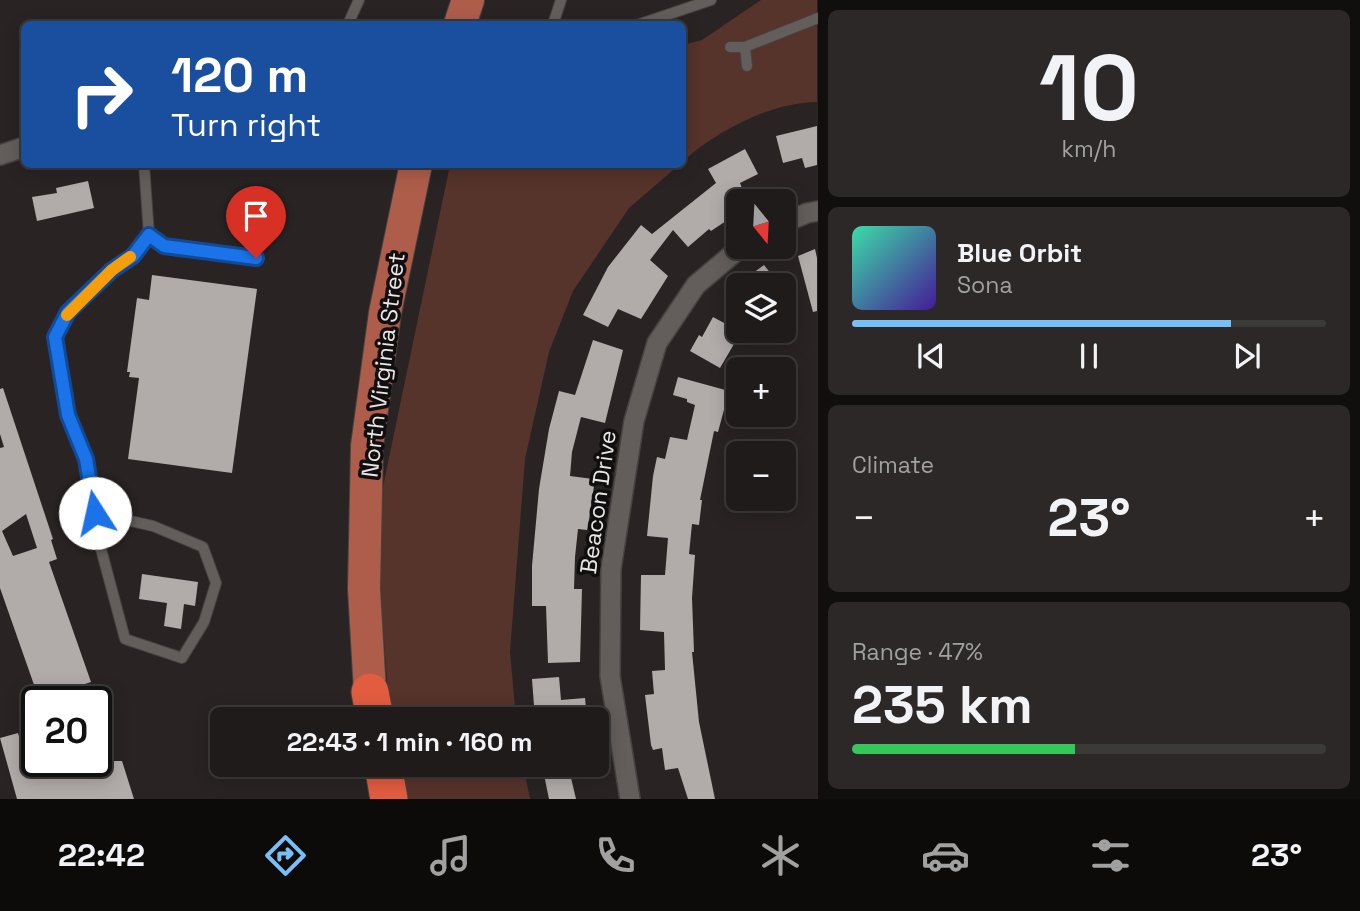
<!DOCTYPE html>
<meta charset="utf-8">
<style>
body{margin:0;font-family:"Space Grotesk",sans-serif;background:#2c2827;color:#f1f3f6;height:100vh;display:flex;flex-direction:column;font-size:26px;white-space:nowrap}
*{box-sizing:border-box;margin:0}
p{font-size:23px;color:#a1a1a2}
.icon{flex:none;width:38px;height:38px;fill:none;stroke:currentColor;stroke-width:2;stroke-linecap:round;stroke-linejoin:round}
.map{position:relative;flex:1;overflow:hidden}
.panel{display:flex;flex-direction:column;gap:10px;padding:10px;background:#110f0e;width:542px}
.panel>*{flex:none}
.guide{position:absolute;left:21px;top:21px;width:665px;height:147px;border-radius:10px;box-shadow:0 4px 18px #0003,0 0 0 2px #3c3939;background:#1a4fa0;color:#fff;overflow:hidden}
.needle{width:46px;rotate:162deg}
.fabs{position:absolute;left:726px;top:189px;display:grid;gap:14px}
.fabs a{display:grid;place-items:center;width:70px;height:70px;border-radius:10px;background:#1f1b1a;box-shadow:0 4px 18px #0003,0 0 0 2px #3c3939;font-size:35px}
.speed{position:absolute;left:21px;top:686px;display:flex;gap:14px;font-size:35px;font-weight:700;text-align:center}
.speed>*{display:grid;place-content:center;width:91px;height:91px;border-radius:50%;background:#1f1b1a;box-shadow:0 4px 18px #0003,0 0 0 2px #3c3939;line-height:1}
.speed .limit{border:4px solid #111;border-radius:10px;background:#fff;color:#111}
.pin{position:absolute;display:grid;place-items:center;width:60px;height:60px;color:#fff;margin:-72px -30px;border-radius:50% 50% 50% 0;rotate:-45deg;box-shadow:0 0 7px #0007}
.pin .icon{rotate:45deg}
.me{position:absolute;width:77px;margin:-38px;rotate:350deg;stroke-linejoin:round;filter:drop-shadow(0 0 5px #0008)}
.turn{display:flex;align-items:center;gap:24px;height:147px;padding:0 35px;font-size:32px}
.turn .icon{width:91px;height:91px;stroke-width:2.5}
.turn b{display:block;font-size:49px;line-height:60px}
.big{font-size:52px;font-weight:800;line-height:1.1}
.panel .widget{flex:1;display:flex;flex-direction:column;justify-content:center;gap:10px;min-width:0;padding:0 24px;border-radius:10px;background:#2c2827}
.panel .dial{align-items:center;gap:0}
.dial b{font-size:91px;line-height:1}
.song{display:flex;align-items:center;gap:21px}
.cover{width:84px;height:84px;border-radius:10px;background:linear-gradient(135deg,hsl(160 70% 55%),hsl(260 70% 35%))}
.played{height:7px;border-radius:4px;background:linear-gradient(90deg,#77bff7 80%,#3c3939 80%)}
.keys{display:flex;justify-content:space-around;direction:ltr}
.heat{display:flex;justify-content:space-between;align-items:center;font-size:38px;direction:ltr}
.charge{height:10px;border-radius:5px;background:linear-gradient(90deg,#34c759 47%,#3c3939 0)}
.trip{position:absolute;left:210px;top:707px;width:399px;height:70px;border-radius:10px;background:#1f1b1a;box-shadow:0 4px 18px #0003,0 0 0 2px #3c3939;font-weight:800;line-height:70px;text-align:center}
.tab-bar{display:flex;height:112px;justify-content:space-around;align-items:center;background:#0c0b0a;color:#a1a1a2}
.tab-bar .icon{width:49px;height:49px}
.tab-bar .selected{color:#77bff7}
.tab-bar b{font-size:32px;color:#f1f3f6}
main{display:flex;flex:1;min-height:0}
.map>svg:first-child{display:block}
.green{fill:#56332b}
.building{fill:#b1abaa;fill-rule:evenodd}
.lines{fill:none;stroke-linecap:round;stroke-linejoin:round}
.service-casing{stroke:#464241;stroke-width:12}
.minor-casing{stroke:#464241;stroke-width:22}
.primary-casing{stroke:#464241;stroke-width:34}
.motorway-casing{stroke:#464241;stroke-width:39}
.service{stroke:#635e5c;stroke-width:10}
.minor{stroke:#635e5c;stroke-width:19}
.primary{stroke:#af5d4b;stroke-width:32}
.motorway{stroke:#e25c3f;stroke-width:37}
.route-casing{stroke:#114b97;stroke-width:18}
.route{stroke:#1a73e8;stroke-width:12}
.slow{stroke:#f59e0b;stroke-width:12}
.labels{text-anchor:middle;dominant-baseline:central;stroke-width:7;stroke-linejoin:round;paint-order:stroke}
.street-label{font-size:23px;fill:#e9e6e5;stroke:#100e0e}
</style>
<main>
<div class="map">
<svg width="818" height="799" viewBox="0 0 818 799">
<rect width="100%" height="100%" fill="#292423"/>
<g class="green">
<path d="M761,0h56v102c-48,1 -98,28 -134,59v-116l19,-5z"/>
<polygon points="450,165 679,165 629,208 573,291 549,352 525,459 510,652 516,719 390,719 375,525"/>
<polygon points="393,765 523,765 530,799 395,799"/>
</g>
<g class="building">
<polygon points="817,126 817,165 805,168 802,158 783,163 776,136"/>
<polygon points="745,149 758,174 740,183 747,201 738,201 738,213 711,231 709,229 688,247 673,230 650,260 668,276 641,319 618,309 608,327 583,315 608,267 641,225 652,234 716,183 708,169"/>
<polygon points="88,181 94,208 37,221 32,197 57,193 56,188"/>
<polygon points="815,249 817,258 817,311 813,312 798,256"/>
<polygon points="764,265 780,285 756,285 749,276"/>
<polygon points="152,275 257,289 232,473 128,459 139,378 129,377 130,372 127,372 137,298 149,300"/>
<polygon points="713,317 741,332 720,368 690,351 699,335 702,337"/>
<polygon points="593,340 623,350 605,423 581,417 572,452 570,476 593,479 594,486 588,526 587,530 578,529 575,557 574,589 582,589 580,662 548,663 546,606 532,606 532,566 539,489 549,429 559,391 575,395"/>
<polygon points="678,377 729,391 718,432 714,431 700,500 702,500 699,525 692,524 689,554 695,555 692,598 694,652 692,652 699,722 715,799 688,799 678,768 665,770 662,748 653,750 651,745 645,695 654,694 652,671 665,670 664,632 640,630 641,575 665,575 668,538 647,536 653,476 657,457 665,459 670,437 687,440 695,405 687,402 687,399 673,395"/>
<path d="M3,388l50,151 -2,1 6,19 -8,3 42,120 -52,17 -39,-111v-140l4,-1 -4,-13v-45zM26,514l11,34 -24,8 -11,-25z"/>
<polygon points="142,574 198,582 195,606 184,604 181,629 164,626 167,603 139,599"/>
<polygon points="559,677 561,700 585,698 587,718 535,719 532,679"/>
<polygon points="18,733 26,761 122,761 134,799 17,799 0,738"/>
<polygon points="542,765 568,765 576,799 549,799"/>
</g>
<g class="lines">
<defs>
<g id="service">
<polyline points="348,24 359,0"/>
<polyline points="553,24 561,0"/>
<polyline points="640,24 711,0"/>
<polyline points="730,47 745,47 818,18"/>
<polyline points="745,47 747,66"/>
<polyline points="149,235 164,246 256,258"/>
<polyline points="95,513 153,526 203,547 216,583 204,622 182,658 125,639 101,549 86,459 68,415 55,337 68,312 112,270 133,256 149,235 144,164"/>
</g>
<g id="minor">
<polyline points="0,155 24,147"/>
<polyline points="784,223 807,213 818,211"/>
<polyline points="630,799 610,676 611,569 634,421 657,343 696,285 741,247"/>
</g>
<g id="primary">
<polyline points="460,24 468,0"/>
<polyline points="370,692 364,589 367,446 385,313 416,164"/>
</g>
<g id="motorway">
<polyline points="370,692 375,719"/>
<polyline points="383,765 389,799"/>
</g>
</defs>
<use href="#service" class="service-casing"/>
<use href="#minor" class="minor-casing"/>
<use href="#primary" class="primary-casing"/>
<use href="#motorway" class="motorway-casing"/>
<use href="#service" class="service"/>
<use href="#minor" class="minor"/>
<use href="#primary" class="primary"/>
<use href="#motorway" class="motorway"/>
</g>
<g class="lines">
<defs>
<polyline id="route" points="95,513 86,459 68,415 55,337 68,312 112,270 133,256 149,235 164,246 256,258"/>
</defs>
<use href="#route" class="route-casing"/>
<use href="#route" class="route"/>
<polyline class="slow" points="67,315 112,270 130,257"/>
</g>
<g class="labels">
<g class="street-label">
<text transform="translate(383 365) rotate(-83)">North Virginia Street</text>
<text transform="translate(598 502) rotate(-82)">Beacon Drive</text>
</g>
</g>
</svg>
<div class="fabs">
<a><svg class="needle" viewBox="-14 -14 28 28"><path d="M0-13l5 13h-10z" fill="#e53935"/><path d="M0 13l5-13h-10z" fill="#a1a1a2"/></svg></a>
<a><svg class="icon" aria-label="layers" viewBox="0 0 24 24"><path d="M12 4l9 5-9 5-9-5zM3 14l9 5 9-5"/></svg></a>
<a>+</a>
<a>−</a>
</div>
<div class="speed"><div class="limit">20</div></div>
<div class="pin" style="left:256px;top:258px;background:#d93025"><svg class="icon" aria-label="arrive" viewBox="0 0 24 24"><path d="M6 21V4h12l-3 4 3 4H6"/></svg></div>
<svg class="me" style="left:95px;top:513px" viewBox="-20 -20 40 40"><circle r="19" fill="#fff"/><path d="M0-13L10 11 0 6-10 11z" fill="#1a73e8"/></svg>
<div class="trip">22:43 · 1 min · 160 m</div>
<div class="guide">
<div class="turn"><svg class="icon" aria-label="right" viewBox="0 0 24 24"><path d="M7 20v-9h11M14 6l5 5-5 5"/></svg><div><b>120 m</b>Turn right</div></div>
</div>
</div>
<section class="panel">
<div class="widget dial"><b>10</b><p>km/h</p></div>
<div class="widget">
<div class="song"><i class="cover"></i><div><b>Blue Orbit</b><p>Sona</p></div></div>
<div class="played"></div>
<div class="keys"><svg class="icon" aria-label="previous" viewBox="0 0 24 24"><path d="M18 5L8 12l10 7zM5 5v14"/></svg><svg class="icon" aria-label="pause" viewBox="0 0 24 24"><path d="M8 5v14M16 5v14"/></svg><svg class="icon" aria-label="next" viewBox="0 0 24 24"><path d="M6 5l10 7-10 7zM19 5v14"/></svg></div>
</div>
<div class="widget"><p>Climate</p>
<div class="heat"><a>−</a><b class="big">23°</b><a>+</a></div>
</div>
<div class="widget"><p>Range · 47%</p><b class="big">235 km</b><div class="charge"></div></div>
</section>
</main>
<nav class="tab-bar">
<b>22:42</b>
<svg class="icon selected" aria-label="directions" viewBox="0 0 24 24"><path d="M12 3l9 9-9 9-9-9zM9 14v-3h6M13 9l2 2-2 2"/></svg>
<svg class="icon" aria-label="music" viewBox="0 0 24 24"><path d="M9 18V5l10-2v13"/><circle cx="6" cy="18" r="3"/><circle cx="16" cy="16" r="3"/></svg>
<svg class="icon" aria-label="phone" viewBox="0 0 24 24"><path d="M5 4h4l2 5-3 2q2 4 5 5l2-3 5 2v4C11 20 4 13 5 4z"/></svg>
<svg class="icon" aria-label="climate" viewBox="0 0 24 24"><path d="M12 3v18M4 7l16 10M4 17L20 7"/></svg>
<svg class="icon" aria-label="car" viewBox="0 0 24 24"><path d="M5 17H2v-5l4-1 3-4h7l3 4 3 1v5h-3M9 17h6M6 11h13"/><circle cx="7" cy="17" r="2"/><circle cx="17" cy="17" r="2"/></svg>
<svg class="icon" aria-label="filters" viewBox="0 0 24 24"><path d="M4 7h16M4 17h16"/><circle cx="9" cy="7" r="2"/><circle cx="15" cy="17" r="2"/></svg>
<b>23°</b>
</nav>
